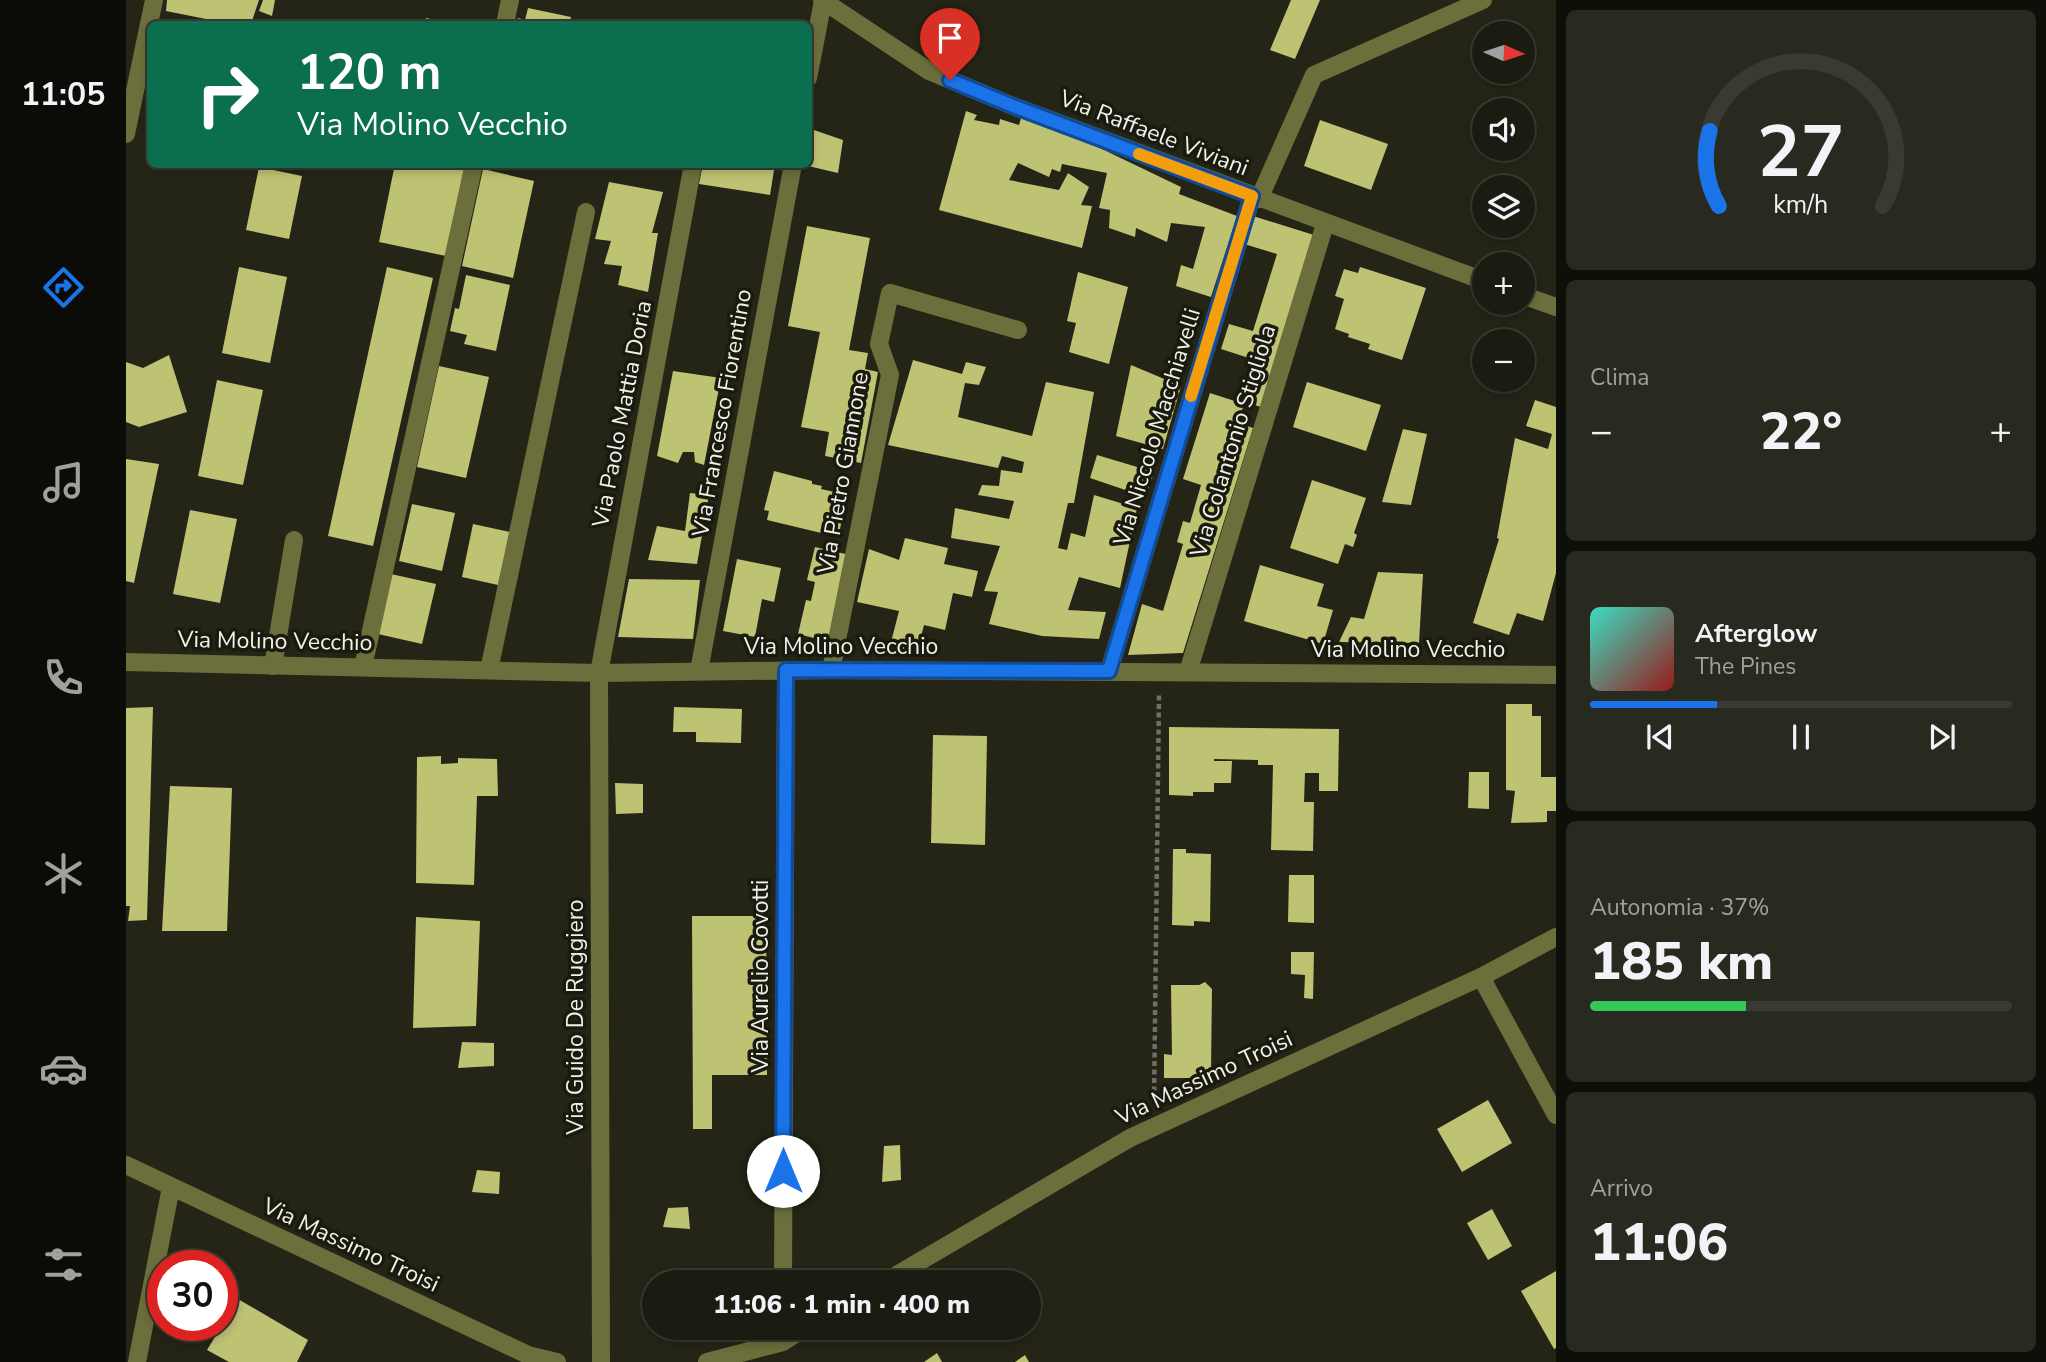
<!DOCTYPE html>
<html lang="it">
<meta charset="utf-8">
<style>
body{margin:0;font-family:"Nunito Sans",sans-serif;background:#28291f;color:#f1f3f6;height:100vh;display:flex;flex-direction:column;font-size:26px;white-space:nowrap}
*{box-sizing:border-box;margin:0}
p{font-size:23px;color:#a0a19f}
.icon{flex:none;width:38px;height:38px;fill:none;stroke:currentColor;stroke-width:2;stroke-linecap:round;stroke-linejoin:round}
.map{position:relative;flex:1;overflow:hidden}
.sheet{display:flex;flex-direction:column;gap:10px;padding:10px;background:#0f0f09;width:490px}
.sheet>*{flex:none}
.hud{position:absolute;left:21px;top:21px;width:665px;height:147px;border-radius:10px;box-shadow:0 4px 10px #0003,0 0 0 2px #393a31;background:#0b6e4f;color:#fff;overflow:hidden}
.needle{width:46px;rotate:93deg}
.tools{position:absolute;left:1346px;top:21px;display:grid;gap:14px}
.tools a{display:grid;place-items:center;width:63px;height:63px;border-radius:50%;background:#1b1c11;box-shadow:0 4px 10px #0003,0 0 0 2px #393a31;font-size:35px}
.speed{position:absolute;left:21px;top:1250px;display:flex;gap:14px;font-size:35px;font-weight:700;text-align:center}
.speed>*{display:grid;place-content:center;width:91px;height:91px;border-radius:50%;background:#1b1c11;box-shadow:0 4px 10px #0003,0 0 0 2px #393a31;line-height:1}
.speed .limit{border:10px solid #d22;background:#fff;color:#111}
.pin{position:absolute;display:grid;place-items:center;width:60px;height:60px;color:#fff;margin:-72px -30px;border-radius:50% 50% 50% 0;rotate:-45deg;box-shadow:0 0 7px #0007}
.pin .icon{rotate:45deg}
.me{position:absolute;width:77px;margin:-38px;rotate:0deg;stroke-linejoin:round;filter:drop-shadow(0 0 5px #0008)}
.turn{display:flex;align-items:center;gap:24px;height:147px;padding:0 35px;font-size:32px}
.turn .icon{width:91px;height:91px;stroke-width:2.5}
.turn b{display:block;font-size:49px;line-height:60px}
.big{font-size:52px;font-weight:800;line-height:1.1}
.sheet .widget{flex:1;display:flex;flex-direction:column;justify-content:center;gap:10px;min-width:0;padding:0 24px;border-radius:10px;background:#28291f}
.sheet .dial{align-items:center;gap:0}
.dial svg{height:182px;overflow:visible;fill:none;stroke:#393a31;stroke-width:7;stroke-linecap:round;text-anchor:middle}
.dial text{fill:#f1f3f6;stroke:none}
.song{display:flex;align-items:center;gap:21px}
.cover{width:84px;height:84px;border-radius:10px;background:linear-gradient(135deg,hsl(170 70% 55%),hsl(0 70% 35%))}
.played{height:7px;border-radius:4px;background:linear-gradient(90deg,#1a73e8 30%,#393a31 30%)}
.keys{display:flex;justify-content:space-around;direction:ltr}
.heat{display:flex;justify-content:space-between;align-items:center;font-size:38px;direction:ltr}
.charge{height:10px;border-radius:5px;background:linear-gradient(90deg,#34c759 37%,#393a31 0)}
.trip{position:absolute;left:516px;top:1270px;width:399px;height:70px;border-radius:35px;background:#1b1c11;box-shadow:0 4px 10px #0003,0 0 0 2px #393a31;font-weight:800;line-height:70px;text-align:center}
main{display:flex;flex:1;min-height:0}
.menu{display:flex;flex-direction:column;width:126px;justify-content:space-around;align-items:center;background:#0b0b07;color:#a0a19f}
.menu .icon{width:49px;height:49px}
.menu .selected{color:#1a73e8}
.menu b{font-size:32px;color:#f1f3f6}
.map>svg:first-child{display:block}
.building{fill:#bec273}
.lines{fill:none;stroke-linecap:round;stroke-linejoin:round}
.path{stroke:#6f7064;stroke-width:4.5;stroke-dasharray:5 3.5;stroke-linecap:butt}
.minor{stroke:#6c6f3b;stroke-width:18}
.route-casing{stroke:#114b97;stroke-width:18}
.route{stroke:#1a73e8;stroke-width:12}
.slow{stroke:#f59e0b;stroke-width:12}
.labels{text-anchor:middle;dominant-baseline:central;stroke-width:7;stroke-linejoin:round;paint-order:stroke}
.street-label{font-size:23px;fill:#f0f1e8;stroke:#1a1b0e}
</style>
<main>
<nav class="menu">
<b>11:05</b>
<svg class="icon selected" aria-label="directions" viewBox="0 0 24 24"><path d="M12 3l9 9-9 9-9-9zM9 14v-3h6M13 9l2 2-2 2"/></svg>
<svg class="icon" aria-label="music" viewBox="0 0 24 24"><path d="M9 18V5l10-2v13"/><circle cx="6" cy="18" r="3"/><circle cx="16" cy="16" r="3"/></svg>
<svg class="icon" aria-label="phone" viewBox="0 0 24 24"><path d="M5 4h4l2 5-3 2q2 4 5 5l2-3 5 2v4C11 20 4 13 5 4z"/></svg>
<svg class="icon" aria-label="climate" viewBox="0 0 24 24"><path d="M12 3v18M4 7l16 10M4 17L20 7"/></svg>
<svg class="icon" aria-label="car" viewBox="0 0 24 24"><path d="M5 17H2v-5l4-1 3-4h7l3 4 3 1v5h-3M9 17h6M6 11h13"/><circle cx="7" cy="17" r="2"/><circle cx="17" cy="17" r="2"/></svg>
<svg class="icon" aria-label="filters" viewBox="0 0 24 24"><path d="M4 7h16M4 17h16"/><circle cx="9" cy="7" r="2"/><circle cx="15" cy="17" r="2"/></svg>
</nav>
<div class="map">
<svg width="1430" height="1362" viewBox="0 0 1430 1362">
<rect width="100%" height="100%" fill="#242517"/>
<g class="building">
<polygon points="41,0 133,0 125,24 105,24 40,11"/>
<polygon points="137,0 149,0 146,16 133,11"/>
<polygon points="1165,0 1194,0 1169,59 1144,50"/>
<polygon points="402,8 445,17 444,24 390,24 392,18 399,20"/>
<polygon points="300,18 324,23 324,24 299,24"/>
<polygon points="840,111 851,115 848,120 873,125 874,119 893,125 897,111 1055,187 1053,194 1111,216 1085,297 1050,286 1055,265 1067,269 1079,227 1045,223 1041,242 1010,228 1009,237 983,228 984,210 973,208 981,173 936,164 934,172 926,169 923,177 892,163 883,180 933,190 942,173 963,187 955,205 966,206 956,248 813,210"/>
<polygon points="1194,120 1262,144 1245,190 1178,166"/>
<polygon points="682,128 717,140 712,173 682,166"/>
<polygon points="269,164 339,164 320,256 253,242"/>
<polygon points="577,164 649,164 644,195 573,184"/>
<polygon points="133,167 176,176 163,239 120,230"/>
<polygon points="357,169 408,181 387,278 336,266"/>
<polygon points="483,182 537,192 526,233 532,233 522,292 492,285 496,266 478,264 485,241 469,239"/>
<polygon points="1127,216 1188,235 1135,407 1113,400 1126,359 1095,349 1103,324 1127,331 1151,254 1118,244"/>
<polygon points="681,226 744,238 723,350 742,353 739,369 752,372 735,463 699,456 703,432 675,427 694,332 662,326"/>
<polygon points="113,267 161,277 144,363 96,353"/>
<polygon points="261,267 307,278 247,546 202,536"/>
<polygon points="1234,267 1300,288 1276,360 1242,349 1244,344 1222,337 1223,334 1209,329 1218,299 1209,296 1218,269 1232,273"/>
<polygon points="952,272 1002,287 983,364 943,352 950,323 941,321"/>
<polygon points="340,275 384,285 370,351 338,344 341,335 324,331 329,308 333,309"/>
<polygon points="43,355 61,412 13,427 0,422 0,362 17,368"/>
<polygon points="787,360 836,374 840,362 860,367 853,385 839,383 832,417 906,436 920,382 968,392 948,503 942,503 932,548 941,550 945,533 959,537 968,495 1011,508 994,588 953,577 942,610 980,612 973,639 916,636 863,624 872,592 858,591 874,546 825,538 829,508 883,519 888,501 852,495 856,485 873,486 875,470 896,473 898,462 876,456 872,468 762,445"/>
<polygon points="1005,365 1055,386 1037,449 990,436"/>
<polygon points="313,366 363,377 340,478 291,467"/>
<polygon points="547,371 595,378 578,465 569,462 568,452 557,452 552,463 531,456"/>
<polygon points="91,380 137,390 117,485 72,476"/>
<polygon points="1181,382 1255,405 1240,451 1167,427"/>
<polygon points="1084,393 1118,404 1112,423 1127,428 1057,653 1002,655 1016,604 1037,611 1057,544 1051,542 1057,521 1064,523 1075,485 1057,479"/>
<polygon points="1409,400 1430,407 1430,573 1417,621 1391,613 1383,635 1347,623 1373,539 1371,538 1389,438 1422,449 1426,434 1400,426"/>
<polygon points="1277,429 1301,434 1285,505 1256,502"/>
<polygon points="971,455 1028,472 1020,497 964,478"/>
<polygon points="0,459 33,464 8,583 0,581"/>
<polygon points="648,471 686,481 686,484 696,486 695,489 722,495 712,537 641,520 643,511 638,510"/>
<polygon points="1186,480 1240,498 1228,533 1231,535 1227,547 1219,544 1212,564 1164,548"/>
<polygon points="564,493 583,495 571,564 522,560 531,526 559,531"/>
<polygon points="286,504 329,513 316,571 273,561"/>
<polygon points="64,510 111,519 94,603 47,594"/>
<polygon points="347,524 384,532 372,585 336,577"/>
<polygon points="779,538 822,548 818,564 852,571 846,597 827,593 819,630 798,625 791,652 764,646 773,611 731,602 743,549 773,560"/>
<polygon points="689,547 724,555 704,642 672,634 680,600 685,601 689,582 681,580"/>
<polygon points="611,559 655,568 648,602 636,599 629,637 597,631"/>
<polygon points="1134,565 1198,584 1191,606 1207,610 1197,644 1118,621"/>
<polygon points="1252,572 1297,574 1293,643 1213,642 1225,617 1238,619"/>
<polygon points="265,574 310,584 296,644 252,634"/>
<polygon points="503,579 574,580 567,639 492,637"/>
<polygon points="1380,704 1406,704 1406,716 1415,716 1415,777 1430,777 1430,811 1421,811 1421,822 1385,823 1389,791 1380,790"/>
<polygon points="27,707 21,920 2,921 4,906 0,906 0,708"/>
<polygon points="548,707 616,709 615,743 570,742 570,732 547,732"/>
<polygon points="1043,727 1213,729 1212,791 1193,791 1193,773 1179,773 1178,802 1188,802 1187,851 1145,850 1147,765 1132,765 1132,760 1088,759 1088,761 1106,761 1105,783 1088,783 1088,792 1067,792 1067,796 1043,795"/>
<polygon points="807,735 861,736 859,845 805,843"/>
<polygon points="315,756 315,764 332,763 332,758 371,759 372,796 351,796 348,885 290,883 291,757"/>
<polygon points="1343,772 1363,772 1363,809 1342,808"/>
<polygon points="489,783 517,784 517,813 490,814"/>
<polygon points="44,786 106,788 101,931 36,931"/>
<polygon points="1047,849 1060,849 1060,853 1085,854 1084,922 1068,921 1068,926 1046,925"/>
<polygon points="1163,875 1188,875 1188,923 1162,922"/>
<polygon points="566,916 640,916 641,1075 586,1075 586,1129 567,1129"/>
<polygon points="290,917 354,921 350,1026 287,1028"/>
<polygon points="1165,952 1188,952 1187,999 1178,998 1179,975 1165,974"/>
<polygon points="1079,982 1086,989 1085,1071 1076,1073 1073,1078 1038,1078 1038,1054 1046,1055 1045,985 1073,985"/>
<polygon points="336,1042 368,1043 368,1066 332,1068"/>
<polygon points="1362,1100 1386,1143 1336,1172 1311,1129"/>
<polygon points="774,1145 775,1180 756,1182 758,1146"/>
<polygon points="351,1170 374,1172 373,1194 346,1192"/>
<polygon points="562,1207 564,1229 537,1227 542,1208"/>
<polygon points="1366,1209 1386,1246 1362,1260 1341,1223"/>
<polygon points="1430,1271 1430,1348 1428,1349 1395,1291"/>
<polygon points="112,1299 182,1340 171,1362 103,1362 81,1350"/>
<polygon points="811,1353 816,1362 798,1362"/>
<polygon points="899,1355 903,1362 889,1362"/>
</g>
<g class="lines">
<polyline class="path" points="1028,1100 1033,694"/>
<g class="minor">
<polyline points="696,0 803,71 887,106 1358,281"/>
<polyline points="379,24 384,0"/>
<polyline points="682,78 697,1"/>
<polyline points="0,134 28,0"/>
<polyline points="1133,199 1188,75 1357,0"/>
<polyline points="1396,295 1430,307"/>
<polyline points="0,662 473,673 705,670 1430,675"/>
<polyline points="147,666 168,540"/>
<polyline points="237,667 348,164"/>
<polyline points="363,670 460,212"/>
<polyline points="705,670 764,375 753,344 764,293 892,330"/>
<polyline points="573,671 667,164"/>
<polyline points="983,671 1126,196"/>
<polyline points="1062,672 1199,224"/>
<polyline points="1355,977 1430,1115"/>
<polyline points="0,1165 402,1355 431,1362"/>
<polyline points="657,1283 660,670"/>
<polyline points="757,1283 1004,1138 1355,977 1430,937"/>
<polyline points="11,1362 45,1187"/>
<polyline points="475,1362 473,673 567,164"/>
<polyline points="581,1362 657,1342 679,1328"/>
</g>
</g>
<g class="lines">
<defs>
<polyline id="route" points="657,1171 660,670 983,671 1126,196 887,106 824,80"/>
</defs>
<use href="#route" class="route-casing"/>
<use href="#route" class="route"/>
<polyline class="slow" points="1013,154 1126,196 1065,396"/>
</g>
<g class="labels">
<g class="street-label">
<text transform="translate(1028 133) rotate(21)">Via Raffaele Viviani</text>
<text transform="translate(596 413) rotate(-80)">Via Francesco Fiorentino</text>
<text transform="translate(496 414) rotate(-79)">Via Paolo Mattia Doria</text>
<text transform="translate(1031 427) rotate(-73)">Via Niccolo Macchiavelli</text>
<text transform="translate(1107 441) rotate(-73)">Via Colantonio Stigliola</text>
<text transform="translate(717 473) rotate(-80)">Via Pietro Giannone</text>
<text transform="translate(149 641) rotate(1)">Via Molino Vecchio</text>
<text x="715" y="646">Via Molino Vecchio</text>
<text x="1282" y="649">Via Molino Vecchio</text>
<text transform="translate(634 976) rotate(-90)">Via Aurelio Covotti</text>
<text transform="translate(449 1017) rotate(-90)">Via Guido De Ruggiero</text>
<text transform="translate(1078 1078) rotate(-25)">Via Massimo Troisi</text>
<text transform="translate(225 1245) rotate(25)">Via Massimo Troisi</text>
</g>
</g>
</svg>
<div class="tools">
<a><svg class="needle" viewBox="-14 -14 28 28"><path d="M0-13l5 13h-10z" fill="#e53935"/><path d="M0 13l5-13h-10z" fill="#a0a19f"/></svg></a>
<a><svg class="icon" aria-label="sound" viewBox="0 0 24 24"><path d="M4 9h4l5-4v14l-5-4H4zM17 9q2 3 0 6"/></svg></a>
<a><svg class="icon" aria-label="layers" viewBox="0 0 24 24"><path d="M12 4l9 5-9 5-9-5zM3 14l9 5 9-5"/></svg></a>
<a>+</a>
<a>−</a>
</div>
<div class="speed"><div class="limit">30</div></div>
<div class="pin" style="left:824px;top:80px;background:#d93025"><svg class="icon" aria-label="arrive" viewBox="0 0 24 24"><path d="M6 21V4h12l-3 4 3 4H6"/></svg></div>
<svg class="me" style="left:657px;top:1171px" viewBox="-20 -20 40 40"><circle r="19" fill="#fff"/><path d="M0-13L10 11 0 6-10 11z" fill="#1a73e8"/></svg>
<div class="trip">11:06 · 1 min · 400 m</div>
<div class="hud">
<div class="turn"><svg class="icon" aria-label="right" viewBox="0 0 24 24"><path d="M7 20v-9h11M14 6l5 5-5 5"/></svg><div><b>120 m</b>Via Molino Vecchio</div></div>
</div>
</div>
<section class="sheet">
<div class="widget dial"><svg viewBox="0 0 100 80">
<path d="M14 69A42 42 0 1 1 86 69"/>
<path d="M14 69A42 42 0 0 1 10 36" stroke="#1a73e8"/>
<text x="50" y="56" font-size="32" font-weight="700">27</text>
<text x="50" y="72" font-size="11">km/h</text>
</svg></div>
<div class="widget"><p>Clima</p>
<div class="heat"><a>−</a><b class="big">22°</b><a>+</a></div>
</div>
<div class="widget">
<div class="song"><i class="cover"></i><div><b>Afterglow</b><p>The Pines</p></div></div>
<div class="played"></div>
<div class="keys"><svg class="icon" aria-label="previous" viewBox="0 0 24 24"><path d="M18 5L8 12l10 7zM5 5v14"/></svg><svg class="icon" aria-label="pause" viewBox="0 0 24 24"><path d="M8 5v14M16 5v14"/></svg><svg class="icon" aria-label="next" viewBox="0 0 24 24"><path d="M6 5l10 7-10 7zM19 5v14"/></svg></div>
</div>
<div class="widget"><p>Autonomia · 37%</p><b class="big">185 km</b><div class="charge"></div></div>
<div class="widget"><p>Arrivo</p><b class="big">11:06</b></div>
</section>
</main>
